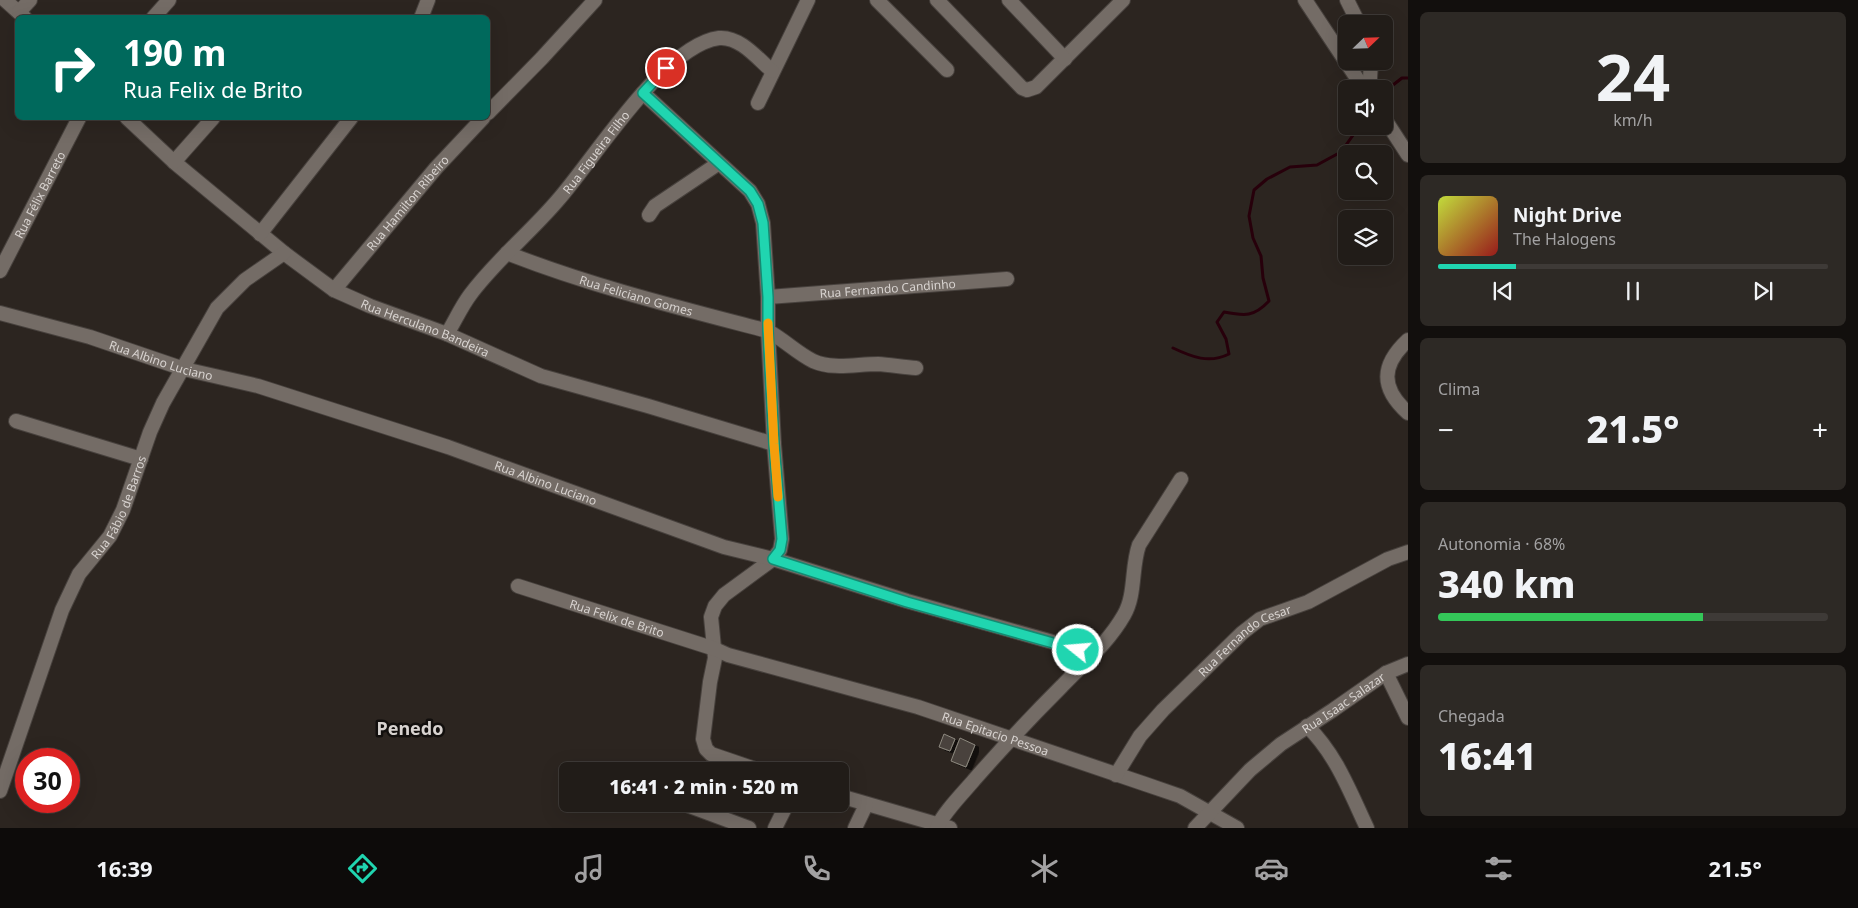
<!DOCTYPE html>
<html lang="pt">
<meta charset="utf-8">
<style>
body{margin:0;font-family:"Noto Sans",sans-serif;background:#2d2925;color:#f1f3f6;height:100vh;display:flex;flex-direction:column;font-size:19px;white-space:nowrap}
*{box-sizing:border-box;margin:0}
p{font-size:16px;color:#a2a1a2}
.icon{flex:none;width:28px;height:28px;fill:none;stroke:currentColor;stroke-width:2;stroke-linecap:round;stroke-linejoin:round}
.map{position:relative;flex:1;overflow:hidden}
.side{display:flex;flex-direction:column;gap:12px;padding:12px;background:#120f0d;width:450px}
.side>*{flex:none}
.hud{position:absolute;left:15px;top:15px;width:475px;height:105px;border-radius:8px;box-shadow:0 5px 20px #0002,0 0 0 1px #3e3a37;background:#00695c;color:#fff;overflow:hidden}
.needle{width:32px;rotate:67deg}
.controls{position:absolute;left:1338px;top:15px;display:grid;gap:10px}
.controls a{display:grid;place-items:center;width:55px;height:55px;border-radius:8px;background:#211c18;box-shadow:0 5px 20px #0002,0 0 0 1px #3e3a37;font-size:25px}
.speed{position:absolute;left:15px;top:748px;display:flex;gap:10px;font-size:25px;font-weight:700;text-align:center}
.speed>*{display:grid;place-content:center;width:65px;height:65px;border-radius:50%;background:#211c18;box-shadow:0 5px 20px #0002,0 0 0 1px #3e3a37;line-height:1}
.speed .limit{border:8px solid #d22;background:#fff;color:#111}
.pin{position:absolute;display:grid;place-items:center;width:42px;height:42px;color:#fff;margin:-21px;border:2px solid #fff;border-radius:50%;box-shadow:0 1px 5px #0007}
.me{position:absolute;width:55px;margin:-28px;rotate:287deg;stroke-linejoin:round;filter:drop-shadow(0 0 4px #0008)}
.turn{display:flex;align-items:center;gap:18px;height:105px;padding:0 25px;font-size:22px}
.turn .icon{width:65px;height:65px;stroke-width:2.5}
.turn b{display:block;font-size:35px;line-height:42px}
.big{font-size:38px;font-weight:800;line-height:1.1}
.side .tile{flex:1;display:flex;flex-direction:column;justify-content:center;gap:8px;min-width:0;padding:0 18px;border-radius:8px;background:#2d2925}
.side .dial{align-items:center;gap:0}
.dial b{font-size:65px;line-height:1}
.song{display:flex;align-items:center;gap:15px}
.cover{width:60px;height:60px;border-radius:8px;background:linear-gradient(135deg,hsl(70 70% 55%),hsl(0 70% 35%))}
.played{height:5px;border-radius:2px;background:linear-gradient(90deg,#20d5b0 20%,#3e3a37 20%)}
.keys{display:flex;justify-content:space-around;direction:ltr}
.heat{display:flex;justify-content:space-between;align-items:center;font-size:28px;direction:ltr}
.charge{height:8px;border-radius:4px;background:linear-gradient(90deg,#34c759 68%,#3e3a37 0)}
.trip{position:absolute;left:559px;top:762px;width:290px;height:50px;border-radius:8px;background:#211c18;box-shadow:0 5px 20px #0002,0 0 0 1px #3e3a37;font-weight:800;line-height:50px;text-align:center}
.dock{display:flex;height:80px;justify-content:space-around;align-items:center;background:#0d0b0a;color:#a2a1a2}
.dock .icon{width:35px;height:35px}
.dock .selected{color:#20d5b0}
.dock b{font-size:22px;color:#f1f3f6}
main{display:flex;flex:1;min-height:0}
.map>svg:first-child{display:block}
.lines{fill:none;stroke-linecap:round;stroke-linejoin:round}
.stream{stroke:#27000b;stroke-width:3}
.building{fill:#48433c;stroke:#8d887f;filter:url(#shadow)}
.minor-casing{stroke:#47413d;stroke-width:16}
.minor{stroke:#746c66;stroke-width:14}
.route-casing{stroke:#158a72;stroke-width:12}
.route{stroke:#20d5b0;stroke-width:9}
.slow{stroke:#f59e0b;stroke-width:9}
.labels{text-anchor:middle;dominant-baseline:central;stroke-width:5;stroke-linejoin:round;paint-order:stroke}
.street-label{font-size:12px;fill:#d8d3d0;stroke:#120f0d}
.district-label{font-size:18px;font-weight:bold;fill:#d8d3d0;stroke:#120f0d}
</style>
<main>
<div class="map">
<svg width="1408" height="828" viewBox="0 0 1408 828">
<defs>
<filter id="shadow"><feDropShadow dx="5.5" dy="3" stdDeviation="0" flood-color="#0009"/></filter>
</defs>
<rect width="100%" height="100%" fill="#2c2520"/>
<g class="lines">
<g class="stream">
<polyline points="1393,85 1402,78 1408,78"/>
<path d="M1173,348c19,9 36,16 56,6l-3,-15 -9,-17 7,-10c21,4 30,5 45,-11l-6,-23 -2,-22 -8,-18 -4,-22 5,-26 13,-11 23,-12 27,-2 11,-6 13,-7 15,-21 -1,-5"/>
</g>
</g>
<g class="building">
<polygon points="944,734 955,739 950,751 939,747"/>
<polygon points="960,738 975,745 966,767 951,761"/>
</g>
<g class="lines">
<defs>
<g id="minor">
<polyline points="5,0 25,18"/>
<polyline points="877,0 947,70"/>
<polyline points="937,0 1022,88 1027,90 1036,87 1123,0"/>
<polyline points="1009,0 1065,59"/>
<polyline points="1305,0 1364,89"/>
<polyline points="1347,0 1359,24"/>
<polyline points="19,12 30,0"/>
<polyline points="153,18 169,0"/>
<polyline points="421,18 428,0"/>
<polyline points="1367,89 1370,78 1371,61"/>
<polyline points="643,93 750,191 758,204 763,223 768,297 768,331 774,444 782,539 780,550 773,559 724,595 715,606 711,617 715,658 710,682 703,739 706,749 711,754 761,771"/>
<polyline points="758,103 808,0"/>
<polyline points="488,113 542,58 595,0"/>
<path id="s1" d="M127,118l47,44 110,91 50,37 36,16 77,28 94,42 107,30 126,38"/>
<polyline points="1384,118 1408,155"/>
<polyline points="174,162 213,118"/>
<polyline points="649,215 655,206 719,163"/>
<polyline points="260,234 351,118"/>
<path id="s2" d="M507,253c84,33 173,55 261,78 15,8 29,22 45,30 20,9 43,3 65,3 12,1 26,3 38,4"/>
<path id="s3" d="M0,271l79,-153"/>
<path id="s4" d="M334,290l102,-122 47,-50"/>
<path id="s5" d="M768,297l239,-18"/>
<path id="s6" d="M0,313l90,24 94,32 74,17 190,61 276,100 49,12 134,42 160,45 25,10"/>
<path id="s7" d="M447,334c8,-13 14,-27 23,-39 26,-35 60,-62 88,-95 37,-42 106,-155 161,-162 21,-2 39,21 53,33"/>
<path d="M1408,340c-27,25 -28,48 0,73"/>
<polyline points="16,421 141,459"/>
<path id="s8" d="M518,586l197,63 13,6 190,52 227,77 35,12 57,32"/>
<polyline points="1386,673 1408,718"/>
<path d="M1307,726c29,28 43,66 60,102"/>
<path id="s9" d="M1116,775l24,-39 23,-26 79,-77 18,-14 48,-17 80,-43 20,-7"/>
<path id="s10" d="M0,791l62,-181 17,-36 31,-38 13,-26 27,-78 13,-29 54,-95 28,-28 39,-27"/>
<polyline points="840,796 950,828"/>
<polyline points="684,804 749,828"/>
<polyline points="775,828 787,804"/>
<polyline points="855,828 866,805"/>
<path d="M937,828c5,-14 27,-36 37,-48 28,-32 57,-63 88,-94 22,-23 46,-43 62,-71 12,-21 7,-47 15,-70l42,-66"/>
<path id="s11" d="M1195,828l55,-58 31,-26 52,-34 53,-37 22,-9"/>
</g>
</defs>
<use href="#minor" class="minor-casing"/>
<use href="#minor" class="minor"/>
</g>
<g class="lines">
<defs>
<polyline id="route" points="666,68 643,93 750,191 758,204 763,223 768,297 768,331 774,444 782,539 780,550 773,559 907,602 1078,650"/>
</defs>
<use href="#route" class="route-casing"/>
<use href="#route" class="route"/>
<polyline class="slow" points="768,323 774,444 778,497"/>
</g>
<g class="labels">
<g class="street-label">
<text stroke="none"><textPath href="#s7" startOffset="236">Rua Figueira Filho</textPath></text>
<text stroke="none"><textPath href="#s3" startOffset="86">Rua Félix Barreto</textPath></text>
<text stroke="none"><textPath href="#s4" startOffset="114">Rua Hamilton Ribeiro</textPath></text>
<text stroke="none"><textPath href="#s5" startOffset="120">Rua Fernando Candinho</textPath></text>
<text stroke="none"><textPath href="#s2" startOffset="136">Rua Feliciano Gomes</textPath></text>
<text stroke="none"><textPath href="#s1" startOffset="368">Rua Herculano Bandeira</textPath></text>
<text stroke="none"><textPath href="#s6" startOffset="168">Rua Albino Luciano</textPath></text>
<text stroke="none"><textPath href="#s6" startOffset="572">Rua Albino Luciano</textPath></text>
<text stroke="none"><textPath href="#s10" startOffset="310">Rua Fábio de Barros</textPath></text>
<text stroke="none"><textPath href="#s8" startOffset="104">Rua Felix de Brito</textPath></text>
<text stroke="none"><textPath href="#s9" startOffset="189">Rua Fernando Cesar</textPath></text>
<text stroke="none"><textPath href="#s11" startOffset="195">Rua Isaac Salazar</textPath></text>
<text stroke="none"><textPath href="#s8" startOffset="500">Rua Epitacio Pessoa</textPath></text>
</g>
<g class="district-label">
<text x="410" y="728">Penedo</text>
</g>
</g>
</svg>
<div class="controls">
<a><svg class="needle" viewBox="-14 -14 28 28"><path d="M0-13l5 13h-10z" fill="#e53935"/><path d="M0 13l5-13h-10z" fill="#a2a1a2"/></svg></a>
<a><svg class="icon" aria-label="sound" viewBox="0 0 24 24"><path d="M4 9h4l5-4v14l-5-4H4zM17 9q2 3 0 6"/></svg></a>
<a><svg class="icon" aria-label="search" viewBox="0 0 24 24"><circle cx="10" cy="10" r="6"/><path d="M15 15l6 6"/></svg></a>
<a><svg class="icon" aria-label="layers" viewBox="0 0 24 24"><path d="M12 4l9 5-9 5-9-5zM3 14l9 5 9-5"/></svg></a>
</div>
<div class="speed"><div class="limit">30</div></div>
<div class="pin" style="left:666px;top:68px;background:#d93025"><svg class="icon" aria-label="arrive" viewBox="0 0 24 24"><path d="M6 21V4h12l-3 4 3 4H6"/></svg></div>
<svg class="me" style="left:1078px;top:650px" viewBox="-20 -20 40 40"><circle r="17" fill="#20d5b0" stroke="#fff" stroke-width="3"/><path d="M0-11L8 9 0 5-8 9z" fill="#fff"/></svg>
<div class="trip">16:41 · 2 min · 520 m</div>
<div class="hud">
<div class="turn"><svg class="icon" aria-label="right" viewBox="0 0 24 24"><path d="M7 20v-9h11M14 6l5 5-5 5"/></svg><div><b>190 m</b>Rua Felix de Brito</div></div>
</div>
</div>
<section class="side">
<div class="tile dial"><b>24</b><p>km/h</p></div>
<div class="tile">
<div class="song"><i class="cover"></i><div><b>Night Drive</b><p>The Halogens</p></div></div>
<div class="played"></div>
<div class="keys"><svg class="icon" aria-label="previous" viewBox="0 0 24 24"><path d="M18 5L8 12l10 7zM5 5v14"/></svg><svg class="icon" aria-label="pause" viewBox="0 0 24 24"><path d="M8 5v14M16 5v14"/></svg><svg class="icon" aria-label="next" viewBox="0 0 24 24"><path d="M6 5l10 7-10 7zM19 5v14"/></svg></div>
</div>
<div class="tile"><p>Clima</p>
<div class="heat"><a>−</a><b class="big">21.5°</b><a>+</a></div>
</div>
<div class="tile"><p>Autonomia · 68%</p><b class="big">340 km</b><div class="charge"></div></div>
<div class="tile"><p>Chegada</p><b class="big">16:41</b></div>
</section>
</main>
<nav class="dock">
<b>16:39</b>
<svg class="icon selected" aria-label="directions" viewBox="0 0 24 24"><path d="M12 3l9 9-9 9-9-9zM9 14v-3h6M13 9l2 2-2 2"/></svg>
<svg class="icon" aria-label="music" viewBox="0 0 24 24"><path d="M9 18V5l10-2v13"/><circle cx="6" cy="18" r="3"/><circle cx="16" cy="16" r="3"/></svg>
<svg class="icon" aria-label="phone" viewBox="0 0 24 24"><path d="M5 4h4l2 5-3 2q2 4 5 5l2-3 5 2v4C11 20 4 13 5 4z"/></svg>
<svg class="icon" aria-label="climate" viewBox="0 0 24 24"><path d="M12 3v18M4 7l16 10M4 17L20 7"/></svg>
<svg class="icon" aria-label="car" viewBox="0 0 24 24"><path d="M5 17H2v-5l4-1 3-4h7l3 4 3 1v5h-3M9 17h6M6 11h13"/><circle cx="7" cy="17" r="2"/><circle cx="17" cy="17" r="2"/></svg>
<svg class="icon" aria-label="filters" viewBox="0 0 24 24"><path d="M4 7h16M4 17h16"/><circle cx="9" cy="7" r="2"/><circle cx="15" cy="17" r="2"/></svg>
<b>21.5°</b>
</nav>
